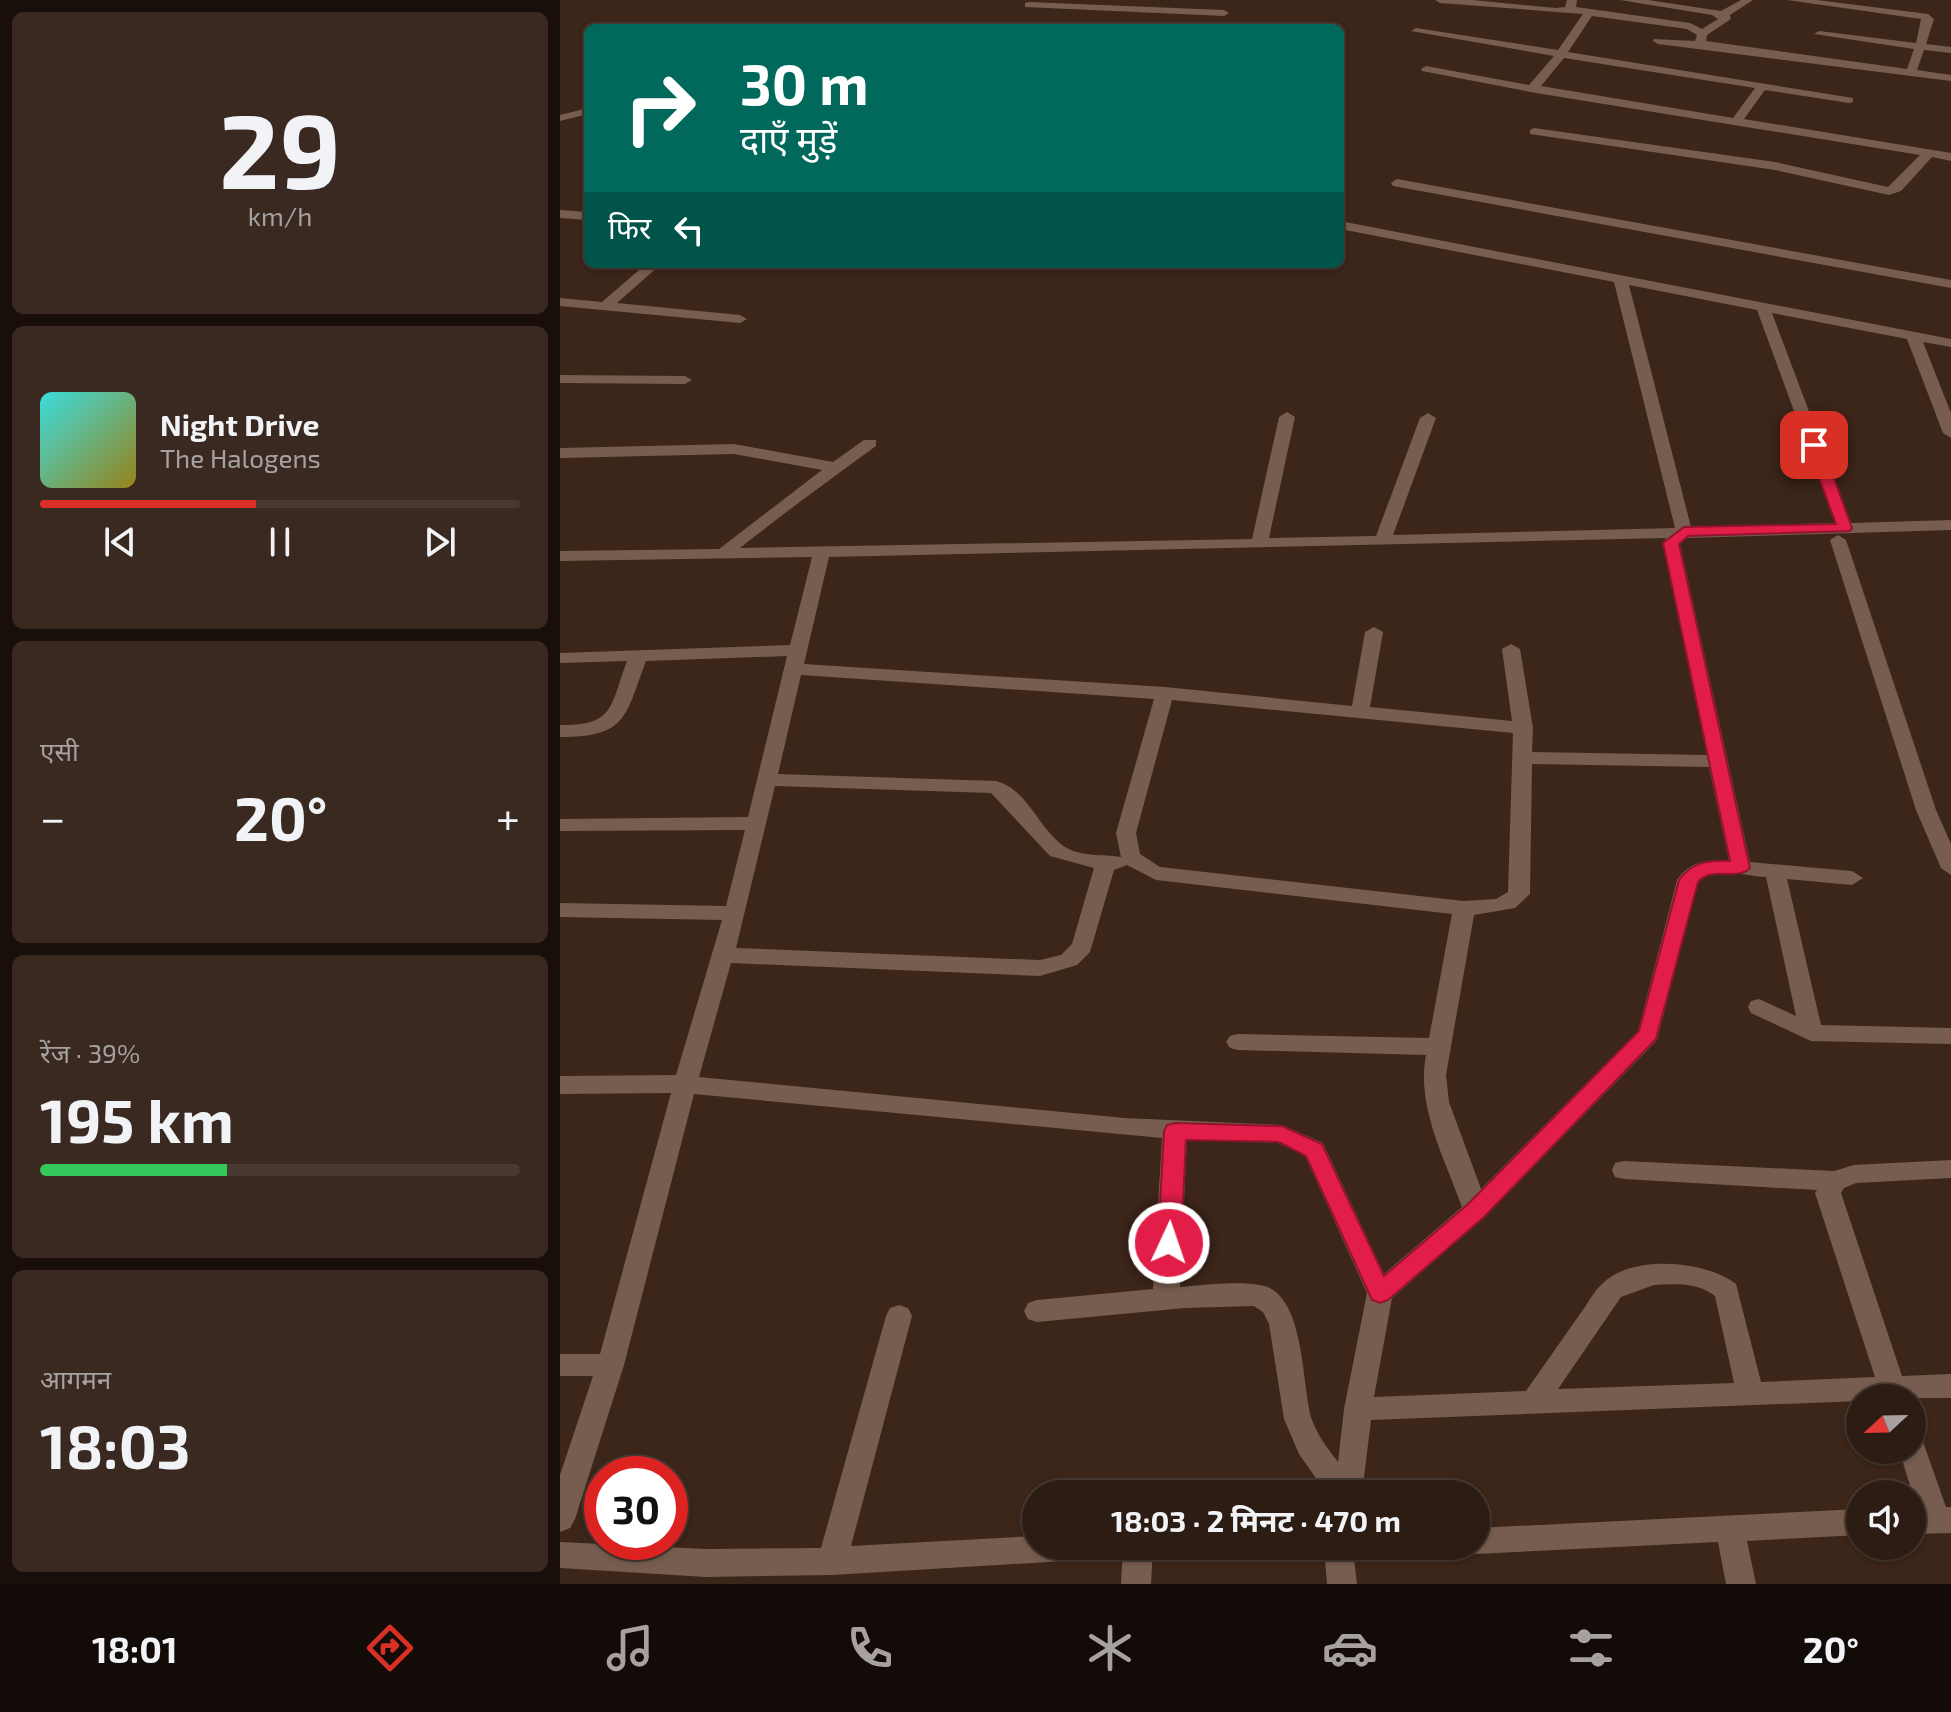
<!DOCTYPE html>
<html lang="hi">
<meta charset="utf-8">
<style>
body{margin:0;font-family:"Exo 2","Noto Sans Devanagari",sans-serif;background:#392921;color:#f1f3f6;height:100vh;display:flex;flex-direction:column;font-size:30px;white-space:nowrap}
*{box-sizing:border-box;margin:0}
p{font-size:26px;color:#a7a1a0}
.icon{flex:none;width:44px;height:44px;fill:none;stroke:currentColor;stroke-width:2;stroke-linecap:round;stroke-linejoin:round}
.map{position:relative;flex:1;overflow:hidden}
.side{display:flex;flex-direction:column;gap:12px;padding:12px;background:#190f0a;width:560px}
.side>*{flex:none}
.banner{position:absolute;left:24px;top:24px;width:760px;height:244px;border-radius:12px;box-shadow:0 2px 6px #0004,0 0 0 2px #483a33;background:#00695c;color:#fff;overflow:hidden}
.needle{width:52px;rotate:248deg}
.buttons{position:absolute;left:1286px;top:1384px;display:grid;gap:16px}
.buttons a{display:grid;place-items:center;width:80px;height:80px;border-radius:50%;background:#2d1c13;box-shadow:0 2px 6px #0004,0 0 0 2px #483a33;font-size:40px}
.speed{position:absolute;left:24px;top:1456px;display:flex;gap:16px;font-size:40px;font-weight:700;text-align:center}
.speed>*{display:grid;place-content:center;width:104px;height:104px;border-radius:50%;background:#2d1c13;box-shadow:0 2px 6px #0004,0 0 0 2px #483a33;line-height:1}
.speed .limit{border:12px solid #d22;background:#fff;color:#111}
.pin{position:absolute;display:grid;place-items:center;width:68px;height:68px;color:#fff;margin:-34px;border-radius:16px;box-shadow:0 4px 12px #0006}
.me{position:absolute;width:88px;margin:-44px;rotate:3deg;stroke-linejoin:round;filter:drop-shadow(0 0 6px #0008)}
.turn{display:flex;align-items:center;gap:28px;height:168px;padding:0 24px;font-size:36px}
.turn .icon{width:104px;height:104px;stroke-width:2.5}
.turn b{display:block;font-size:56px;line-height:68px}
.then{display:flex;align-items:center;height:76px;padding:0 24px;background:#0003;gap:16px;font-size:30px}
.big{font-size:60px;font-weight:700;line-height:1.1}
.side .card{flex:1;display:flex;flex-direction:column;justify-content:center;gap:12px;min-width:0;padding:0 28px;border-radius:12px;background:#392921}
.side .dial{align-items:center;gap:0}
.dial b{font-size:104px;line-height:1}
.song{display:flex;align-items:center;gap:24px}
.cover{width:96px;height:96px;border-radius:12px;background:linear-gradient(135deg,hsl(180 70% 55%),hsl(50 70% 35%))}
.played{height:8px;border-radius:4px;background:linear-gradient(90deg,#d93025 45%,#483a33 45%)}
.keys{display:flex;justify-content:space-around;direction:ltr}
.heat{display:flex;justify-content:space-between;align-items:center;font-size:44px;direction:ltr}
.charge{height:12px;border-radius:6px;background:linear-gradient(90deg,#34c759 39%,#483a33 0)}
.trip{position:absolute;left:462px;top:1480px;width:468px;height:80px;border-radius:40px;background:#2d1c13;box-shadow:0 2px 6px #0004,0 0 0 2px #483a33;font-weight:700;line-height:80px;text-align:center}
.tabs{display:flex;height:128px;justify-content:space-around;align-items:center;background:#120b08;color:#a7a1a0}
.tabs .icon{width:56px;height:56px}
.tabs .current{color:#d93025}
.tabs b{font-size:36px;color:#f1f3f6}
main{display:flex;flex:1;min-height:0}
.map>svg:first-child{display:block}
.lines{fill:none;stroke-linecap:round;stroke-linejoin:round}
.minor{fill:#775d4f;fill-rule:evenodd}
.route{fill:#e11d48;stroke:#92132f;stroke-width:2}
</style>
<main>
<section class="side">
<div class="card dial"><b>29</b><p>km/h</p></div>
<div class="card">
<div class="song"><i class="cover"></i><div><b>Night Drive</b><p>The Halogens</p></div></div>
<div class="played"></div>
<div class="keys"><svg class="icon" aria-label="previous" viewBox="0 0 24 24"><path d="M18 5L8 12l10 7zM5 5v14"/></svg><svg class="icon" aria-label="pause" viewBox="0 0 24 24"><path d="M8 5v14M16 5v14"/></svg><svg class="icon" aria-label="next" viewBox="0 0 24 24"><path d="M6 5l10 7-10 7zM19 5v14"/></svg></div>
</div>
<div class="card"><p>एसी</p>
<div class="heat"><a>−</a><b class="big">20°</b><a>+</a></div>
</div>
<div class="card"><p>रेंज · 39%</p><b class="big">195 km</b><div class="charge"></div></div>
<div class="card"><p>आगमन</p><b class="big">18:03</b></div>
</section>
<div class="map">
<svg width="1391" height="1584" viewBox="0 0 1391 1584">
<rect width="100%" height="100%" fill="#3c2519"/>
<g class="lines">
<g class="minor">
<path d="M875,0h37l84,8 9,-1 2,-7h10l-1,7 114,16 12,6 16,-10 -6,-4 -92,-15h28l73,11 20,-11h12l-23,15 1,4 -24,16 -1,6 201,28 7,-20 -100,-15 5,-3 97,12 5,-24 -134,-19h30l111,14 6,5 -8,25 25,3v6l-27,-3 -7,20 34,5v6l-293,-37 -5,-3 1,-2 41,2 2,-6 -10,-6 -95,-13 -24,36 285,46v4l-4,1 -84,-13 -21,29 207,34v8l-19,-4 -31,34 -12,4 -114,-25 -245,-36v-4l4,-2 241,34 113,25 32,-32 -384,-62 -114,-22 -1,-2 5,-3 103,19 25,-29 -143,-25 5,-3 142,22 25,-36 -143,-11zM1004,58l191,30 -22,30 -192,-32z"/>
<polygon points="469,2 664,10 669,13 664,16 465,7 465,3"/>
<polygon points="28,108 28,114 0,121 0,115"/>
<polygon points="837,179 1391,280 1391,288 833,186 831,183"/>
<polygon points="0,210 28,212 28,220 0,218"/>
<path d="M780,221l611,118v8l-28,-5 28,71v25l-8,-5 -36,-94 -135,-26 79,210 100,-3v10l-264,8 -7,6 70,318 102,9 11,7 -11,7 -65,-6 34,146 130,3v16l-140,-3 -60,-28 -3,-6 3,-6 8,-2 37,17 -30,-139c-21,-1 -53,-11 -68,5l-41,158 -172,177 -93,81 -18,99 152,-6c18,-26 36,-51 54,-77 7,-9 13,-22 22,-30 29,-30 103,-24 134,0l25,98 114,-5 -60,-184 2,-3 -193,-11 -9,-2 -3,-7 3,-7 9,-2 210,10 20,-6 97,-5v18l-95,5 -12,5 -3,5 61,183 49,-2v24h-91v3l-489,19 -9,74h-35l-28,-40 -15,-35 -15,-95 -6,-12 -9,-6 -69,2 -148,14 -9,-3 -4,-8 4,-8 9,-3 116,-11 9,-151 -468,-44 -70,271 -49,154 -5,9 -10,4v-57l33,-99h-33v-22h40l71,-261 -111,1v-18l116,-1 46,-155 -162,-3v-14l166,3 19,-76 -185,1v-12l188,-2 39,-161 -141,5c-21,55 -18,76 -86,76v-12c55,1 50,-19 67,-64l-67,2v-10l230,-8 22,-88 -252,4v-10l159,-2 103,-79 -88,-16 -174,4v-10l174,-4 99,18 31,-22h12v6c-45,33 -91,66 -136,102l512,-9 27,-122 8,-5 8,5 -26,121 107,-2 44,-118 8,-5 8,5 -43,117 282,-7 -61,-246 -274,-53zM1069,285l128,25 78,213 -144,4zM1106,538l-3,5 44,212 -175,-3 1,-24 -13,-79 -9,-5 -9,5 10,72 -142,-14 13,-75 -9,-5 -9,5 -13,74 -187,-19 -361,-23 25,-107zM241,675l353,24 -38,134 5,24c-19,-3 -39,0 -56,-10 -26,-17 -37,-58 -69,-66l-218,-7zM612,700l341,33 -5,159 -12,7 -32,2 -304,-34 -20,-13 -4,-21zM972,764l177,3 20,94c-22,-2 -39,0 -52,19l-39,151 -157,158 -32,-87 -3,-27 28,-160 41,-7 15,-14zM215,786l216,7 59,63 44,12 -22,76 -11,11 -21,5 -304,-12zM567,865l29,15 296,34 -23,124 -191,-4 -8,2 -4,6 4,6 8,2 188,5c-10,52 19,104 36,152l-78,67 -61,-131 -41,-18 -158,-7 -425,-41 32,-114 309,13 37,-11 13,-13 24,-82zM627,1139l91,4 27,13 62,137 -23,116 -6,53c-10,-13 -20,-26 -26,-42 -11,-35 -6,-128 -52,-135 -24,-4 -56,0 -80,2zM1094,1285c22,-1 43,-3 61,11l19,87 -176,6 63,-92z"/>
<polygon points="86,264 101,264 57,303 180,315 187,319 180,323 0,306 0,298 42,302"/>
<polygon points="0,375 125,376 132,380 125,384 0,383"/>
<polygon points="1278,535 1286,540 1376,810 1391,844 1391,875 1381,868 1356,810 1270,540"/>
<polygon points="339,1305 348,1308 352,1316 291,1546 476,1536 476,1546 552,1546 547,1555 537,1559 272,1575 146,1577 0,1568 0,1542 146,1549 261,1548 326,1316 330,1308"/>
<polygon points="1352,1436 1362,1439 1386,1507 1391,1507 1391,1533 1352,1534 1352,1508 1357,1508 1339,1450 1352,1450"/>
<polygon points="1300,1509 1300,1535 1187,1541 1196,1584 1166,1584 1158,1542 916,1554 906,1550 904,1546 916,1546 916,1528"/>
<polygon points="563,1546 593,1546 591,1584 561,1584"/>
<polygon points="663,1546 838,1546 833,1555 823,1559 794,1559 797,1584 767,1584 765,1559 678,1559 668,1555"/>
</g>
</g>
<path class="route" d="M1254,440l8,5 30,83 -2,3 -162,5 -9,8 71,324c-14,14 -37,-3 -52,14l-42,157 -172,178 -96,83 -8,3 -8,-3 -66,-144 -27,-14 -93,-2 -5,103 -4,7 -8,2 -8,-2 -3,-7 6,-112 3,-6 8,-2 107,3 40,18 62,132 84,-72 171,-173 40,-151c13,-18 29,-20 51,-19l-67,-318 21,-16 152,-3 -29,-79z"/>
</svg>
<div class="buttons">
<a><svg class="needle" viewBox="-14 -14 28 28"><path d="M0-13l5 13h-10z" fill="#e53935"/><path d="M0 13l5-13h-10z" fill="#a7a1a0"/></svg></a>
<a><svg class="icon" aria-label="sound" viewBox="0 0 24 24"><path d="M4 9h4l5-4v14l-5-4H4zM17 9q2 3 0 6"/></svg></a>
</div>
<div class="speed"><div class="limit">30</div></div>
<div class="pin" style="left:1254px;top:445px;background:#d93025"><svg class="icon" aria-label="arrive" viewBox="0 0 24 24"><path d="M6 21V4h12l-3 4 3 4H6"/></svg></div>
<svg class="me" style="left:609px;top:1243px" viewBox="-20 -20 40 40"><circle r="17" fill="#e11d48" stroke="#fff" stroke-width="3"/><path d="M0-11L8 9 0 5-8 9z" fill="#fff"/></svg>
<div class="trip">18:03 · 2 मिनट · 470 m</div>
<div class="banner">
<div class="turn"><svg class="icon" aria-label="right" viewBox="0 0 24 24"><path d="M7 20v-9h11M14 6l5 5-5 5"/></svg><div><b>30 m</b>दाएँ मुड़ें</div></div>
<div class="then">फिर<svg class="icon" aria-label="left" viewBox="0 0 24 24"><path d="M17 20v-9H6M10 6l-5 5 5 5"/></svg></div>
</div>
</div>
</main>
<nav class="tabs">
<b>18:01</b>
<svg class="icon current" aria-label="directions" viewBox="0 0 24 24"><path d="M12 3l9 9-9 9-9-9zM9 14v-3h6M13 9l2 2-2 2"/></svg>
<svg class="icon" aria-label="music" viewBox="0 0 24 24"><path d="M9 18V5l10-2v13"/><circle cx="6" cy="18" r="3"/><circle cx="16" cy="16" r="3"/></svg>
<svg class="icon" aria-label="phone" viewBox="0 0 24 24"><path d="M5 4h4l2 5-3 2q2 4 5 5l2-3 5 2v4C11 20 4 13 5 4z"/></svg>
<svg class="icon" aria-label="climate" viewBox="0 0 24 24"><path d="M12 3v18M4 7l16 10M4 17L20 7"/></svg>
<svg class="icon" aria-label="car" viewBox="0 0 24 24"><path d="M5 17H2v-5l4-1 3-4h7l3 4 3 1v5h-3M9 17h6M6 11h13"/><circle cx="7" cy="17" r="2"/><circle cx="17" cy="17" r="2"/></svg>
<svg class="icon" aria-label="filters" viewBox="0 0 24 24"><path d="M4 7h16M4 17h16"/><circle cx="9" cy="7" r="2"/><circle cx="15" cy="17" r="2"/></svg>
<b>20°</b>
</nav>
